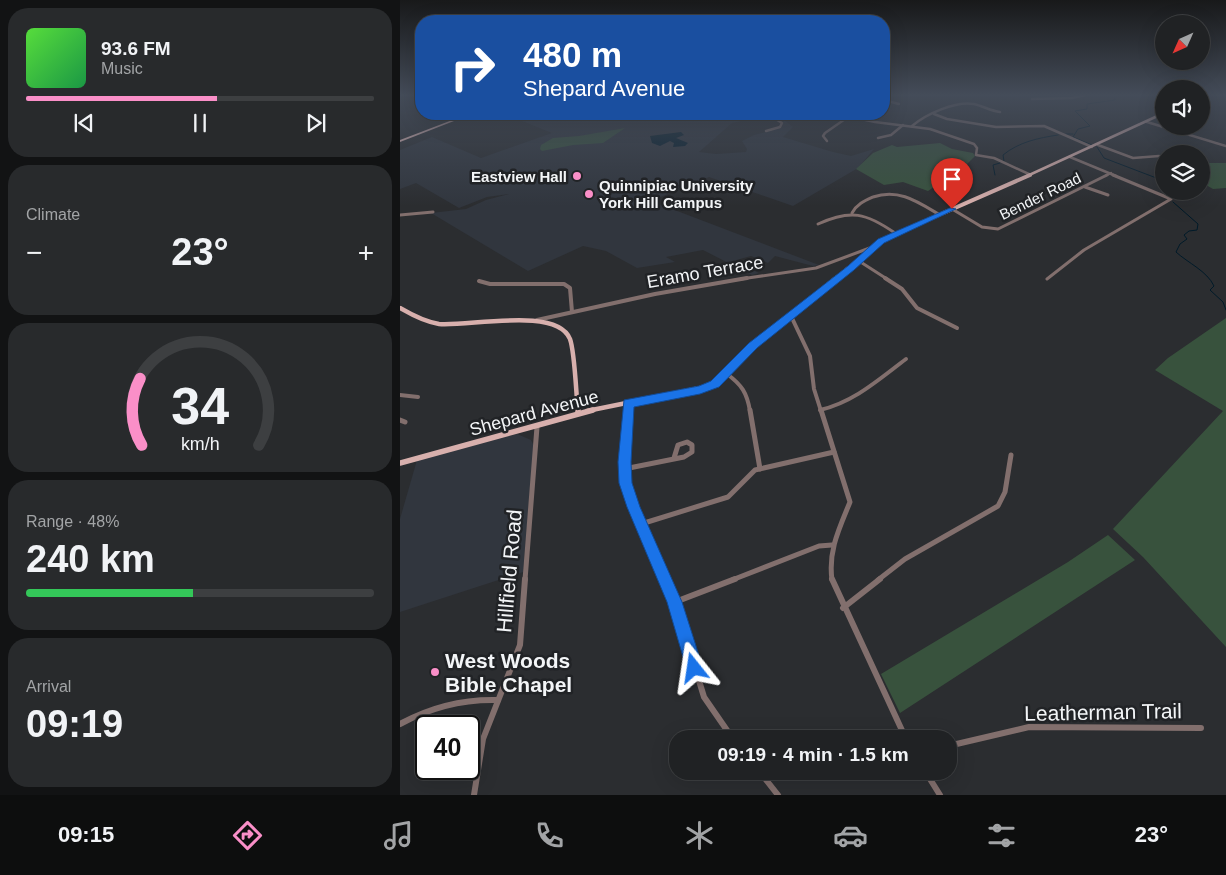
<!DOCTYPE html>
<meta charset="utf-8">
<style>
body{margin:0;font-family:Helvetica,sans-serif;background:#282a2c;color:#f1f3f6;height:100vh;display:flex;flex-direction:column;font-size:19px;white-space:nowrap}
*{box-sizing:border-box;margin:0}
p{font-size:16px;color:#a2a4a6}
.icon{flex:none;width:28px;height:28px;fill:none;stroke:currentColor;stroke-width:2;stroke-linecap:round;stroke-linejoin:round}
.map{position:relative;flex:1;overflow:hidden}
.side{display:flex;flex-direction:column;gap:8px;padding:8px;background:#121314;width:400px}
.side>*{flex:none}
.guide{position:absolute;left:15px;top:15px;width:475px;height:105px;border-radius:20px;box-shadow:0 5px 20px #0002,0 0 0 1px #3d3f41;background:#1a4fa0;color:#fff;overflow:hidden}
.needle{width:32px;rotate:225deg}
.controls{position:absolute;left:755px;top:15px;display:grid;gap:10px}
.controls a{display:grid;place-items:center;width:55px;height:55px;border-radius:50%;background:#202224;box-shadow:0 5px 20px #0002,0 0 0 1px #3d3f41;font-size:25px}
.speed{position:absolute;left:15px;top:715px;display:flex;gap:10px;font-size:25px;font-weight:700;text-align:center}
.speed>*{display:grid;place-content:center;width:65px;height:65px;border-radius:50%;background:#202224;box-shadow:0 5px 20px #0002,0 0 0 1px #3d3f41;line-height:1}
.speed .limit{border:2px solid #111;border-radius:8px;background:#fff;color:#111}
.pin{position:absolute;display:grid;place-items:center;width:42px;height:42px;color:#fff;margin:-51px -21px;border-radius:50% 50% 50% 0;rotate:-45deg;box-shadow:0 0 5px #0007}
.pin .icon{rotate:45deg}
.me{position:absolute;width:55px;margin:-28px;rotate:345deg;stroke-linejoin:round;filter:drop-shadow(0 0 4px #0008)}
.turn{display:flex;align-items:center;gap:18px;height:105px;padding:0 25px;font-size:22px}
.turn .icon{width:65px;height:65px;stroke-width:2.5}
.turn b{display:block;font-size:35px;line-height:42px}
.big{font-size:38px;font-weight:700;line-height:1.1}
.side .widget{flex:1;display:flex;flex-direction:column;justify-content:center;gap:8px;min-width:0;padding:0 18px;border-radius:20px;background:#282a2c}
.side .dial{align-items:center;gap:0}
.dial svg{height:130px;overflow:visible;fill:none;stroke:#3d3f41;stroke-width:7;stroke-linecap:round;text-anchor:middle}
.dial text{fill:#f1f3f6;stroke:none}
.song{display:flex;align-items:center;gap:15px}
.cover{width:60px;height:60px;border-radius:8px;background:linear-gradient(135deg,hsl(110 70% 55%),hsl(140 70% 35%))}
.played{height:5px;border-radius:2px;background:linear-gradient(90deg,#fa8fc8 55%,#3d3f41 55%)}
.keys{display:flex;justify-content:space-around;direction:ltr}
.heat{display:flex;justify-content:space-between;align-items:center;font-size:28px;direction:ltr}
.charge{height:8px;border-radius:4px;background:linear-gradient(90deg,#34c759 48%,#3d3f41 0)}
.trip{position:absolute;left:269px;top:730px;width:288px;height:50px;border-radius:20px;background:#202224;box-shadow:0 5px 20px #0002,0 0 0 1px #3d3f41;font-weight:700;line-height:50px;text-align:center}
.tab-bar{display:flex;height:80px;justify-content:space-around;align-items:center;background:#0d0e0e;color:#a2a4a6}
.tab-bar .icon{width:35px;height:35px}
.tab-bar .active{color:#fa8fc8}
.tab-bar b{font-size:22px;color:#f1f3f6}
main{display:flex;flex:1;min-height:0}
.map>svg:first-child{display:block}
.built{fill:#31363e}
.green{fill:#38523d}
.water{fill:#001a29}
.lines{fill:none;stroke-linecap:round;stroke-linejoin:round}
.stream{stroke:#001a29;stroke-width:1}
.minor-far4{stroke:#826f6d;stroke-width:2.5}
.minor-far3{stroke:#826f6d;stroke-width:3}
.minor-far2{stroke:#826f6d;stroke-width:4}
.minor-far1{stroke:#826f6d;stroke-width:5}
.minor{stroke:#826f6d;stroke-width:6}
.major-far3{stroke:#d8b0ad;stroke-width:2.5}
.major-far2{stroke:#d8b0ad;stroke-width:4}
.major-far1{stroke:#d8b0ad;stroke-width:4.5}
.major{stroke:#d8b0ad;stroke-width:5.5}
.highway{fill:#facac7;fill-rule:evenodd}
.route{fill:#1a73e8;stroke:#114b97}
.poi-dot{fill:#fa8fc8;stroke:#212326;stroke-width:2}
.labels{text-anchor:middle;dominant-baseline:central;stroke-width:5;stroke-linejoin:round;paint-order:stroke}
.far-poi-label{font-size:15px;font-weight:bold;fill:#f3f5f7;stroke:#212326;text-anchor:end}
.far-street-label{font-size:15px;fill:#f3f5f7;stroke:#212326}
.street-label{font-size:18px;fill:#f3f5f7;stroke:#212326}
.near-street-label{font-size:21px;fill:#f3f5f7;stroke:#212326}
.near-poi-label{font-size:21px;font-weight:bold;fill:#f3f5f7;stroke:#212326;text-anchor:start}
</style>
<main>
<section class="side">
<div class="widget">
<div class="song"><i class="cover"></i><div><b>93.6 FM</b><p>Music</p></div></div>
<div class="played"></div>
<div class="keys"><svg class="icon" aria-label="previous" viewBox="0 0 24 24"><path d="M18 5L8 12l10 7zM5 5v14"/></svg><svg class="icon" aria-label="pause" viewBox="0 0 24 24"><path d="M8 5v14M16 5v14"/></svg><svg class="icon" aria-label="next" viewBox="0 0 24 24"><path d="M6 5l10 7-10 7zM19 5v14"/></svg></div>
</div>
<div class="widget"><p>Climate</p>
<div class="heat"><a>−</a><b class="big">23°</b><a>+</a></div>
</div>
<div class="widget dial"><svg viewBox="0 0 100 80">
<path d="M14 69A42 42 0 1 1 86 69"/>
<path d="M14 69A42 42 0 0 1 13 28" stroke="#fa8fc8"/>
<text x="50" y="56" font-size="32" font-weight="700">34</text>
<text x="50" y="72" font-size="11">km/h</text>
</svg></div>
<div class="widget"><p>Range · 48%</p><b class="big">240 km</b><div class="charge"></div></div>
<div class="widget"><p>Arrival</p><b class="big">09:19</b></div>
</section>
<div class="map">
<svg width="826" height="795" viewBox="0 0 826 795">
<rect width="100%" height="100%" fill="#2b2d30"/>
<g class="built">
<polygon points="167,114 367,115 332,123 299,152 316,154 346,152 347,149 342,141 354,135 381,128 384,120 393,127 383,137 433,152 451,156 474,149 458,168 393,206 309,177 251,201 419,265 413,266 375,256 368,263 351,256 333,261 359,273 352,275 303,250 266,257 275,262 237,268 206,251 183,246 128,271 31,213 66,209 86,200 109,194 87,197 59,208 16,183 0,189 0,150 32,137 81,158 152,133 112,117 129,120 167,116"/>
<polygon points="117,434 131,440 134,446 123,572 0,612 0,519 17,460"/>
</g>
<g class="green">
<polygon points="225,128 203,143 173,145 142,151 140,149 141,145 153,138 179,136"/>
<polygon points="540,143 552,149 573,153 575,156 566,165 528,191 503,182 484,185 456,169 473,153 492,145 497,147"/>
<polygon points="801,163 826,163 826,188 813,189 801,182"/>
<polygon points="826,318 826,647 743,557 713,529 823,411 755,370 768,358"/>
<polygon points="708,535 735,560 500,713 481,674 668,562"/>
</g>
<polygon class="water" points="281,132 284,135 276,138 288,143 285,146 273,147 274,143 270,141 260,146 252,143 250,136"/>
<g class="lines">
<g class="stream">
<polyline points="666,134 673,134"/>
<polyline points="692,145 673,137 678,129 690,126 675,111 687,109 687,104 715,100 715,95"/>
<polyline points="697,147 704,158 759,179 762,182 759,185"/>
<path d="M604,161l-1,-6c16,-13 35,-17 55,-20"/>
<polyline points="595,175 593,165 600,163"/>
<path d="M773,202l25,22 -1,6 -8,1 -5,4 3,4 -7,5 -4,8c12,11 31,19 38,34l-4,4 13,12 3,8"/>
</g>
<g class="minor-far4">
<polyline points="632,99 672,98 685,95"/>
<polyline points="484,100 499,104"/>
<polyline points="438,114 475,122 530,129 574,144 577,148 576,155 594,158 631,175"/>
<polyline points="534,114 547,119 596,127 644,126 692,147"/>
<polyline points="747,122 826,146"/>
<path d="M512,126c14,-12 43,-25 62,-22 9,2 17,7 26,8"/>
<polyline points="366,131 380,127 382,123 368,114"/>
<polyline points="478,138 491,135 503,125"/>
<polyline points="427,141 423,136 425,133 448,117"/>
<polyline points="698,145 733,158 759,156"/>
<polyline points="670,157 716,176"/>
<polyline points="705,176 711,173"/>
</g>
<g class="minor-far3">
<polyline points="685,187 708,195"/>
<polyline points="552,209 582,227 598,229 707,175"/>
<path d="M452,213c5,-9 12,-12 21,-16 26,-9 45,5 67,18"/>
<polyline points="0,215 33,212"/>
<path d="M418,224c33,-15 48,-11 77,9"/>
<polyline points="459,261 487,279"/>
<polyline points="341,279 416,268 475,246"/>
<polyline points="647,279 684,250 771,199 713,175"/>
</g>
<g class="minor-far2">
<polyline points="485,278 502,289 517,308 557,328"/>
<polyline points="79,281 90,284 164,284 170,288 172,312"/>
<polyline points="391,316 410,356 414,389 421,411"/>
<polyline points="137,320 255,294 347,278"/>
<path d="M327,374c15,11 20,19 23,37"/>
<polyline points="0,395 18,397"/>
<path d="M420,410c34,-8 58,-30 86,-51"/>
<polyline points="228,411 228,403"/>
</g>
<g class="minor-far1">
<polyline points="228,410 224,469 229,495 265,580"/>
<polyline points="350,410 360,469"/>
<path d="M421,410l29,92c-11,27 -22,49 -18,78"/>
<polyline points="0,420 5,422"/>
<polyline points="224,469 284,457 292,452 292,445 287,442 278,445 274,458"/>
<polyline points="241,524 328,497 355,470 434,452"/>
<polyline points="125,580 137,427"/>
<polyline points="332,580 419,546 432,545"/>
<polyline points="478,580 505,559 598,506 605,492 611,455"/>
</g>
<g class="minor">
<polyline points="264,579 278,612 304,697 333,739"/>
<polyline points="432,579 506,739"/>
<polyline points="275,602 335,579"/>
<polyline points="443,608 480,579"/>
<path d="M0,724c31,-17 63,-25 98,-24"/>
<polyline points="548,746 629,727 801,728"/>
<polyline points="359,771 378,795"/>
<polyline points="525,771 540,795"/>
<polyline points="74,795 83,739 120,645 125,579"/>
</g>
<g class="major-far3">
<polyline points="484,96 487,95"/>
<polyline points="627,176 764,113"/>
</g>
<polyline class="major-far2" points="435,279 484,239 630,175"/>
<g class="major-far1">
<path d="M0,308c12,7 25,14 39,16 28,3 118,-18 131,15 5,14 6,55 8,72"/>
<polyline points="187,411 310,386 323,378 353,346 436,278"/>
</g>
<g class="major">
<polyline points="178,410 178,413"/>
<polyline points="0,463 193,410"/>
</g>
<polygon class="highway" points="68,114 72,114 0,142 0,140"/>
</g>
<linearGradient id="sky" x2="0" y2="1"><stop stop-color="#18191a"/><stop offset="0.46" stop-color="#444c59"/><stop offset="1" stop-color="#444c59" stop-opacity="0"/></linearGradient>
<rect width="826" height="206" fill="url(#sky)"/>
<polygon class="route" points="550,208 556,209 484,243 454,270 357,348 319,387 300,394 234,407 231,462 232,483 240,507 282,602 303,668 300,674 294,677 288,674 267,602 227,507 219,483 218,462 224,400 299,386 311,381 349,343 448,266 478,239"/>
<g class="poi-dot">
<circle cx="177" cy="176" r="5"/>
<circle cx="189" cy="194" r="5"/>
<circle cx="35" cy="672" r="5"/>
</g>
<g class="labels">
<g class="far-poi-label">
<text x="167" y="176">Eastview Hall</text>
<text x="199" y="185" text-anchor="start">Quinnipiac University<tspan x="199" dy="17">York Hill Campus</tspan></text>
</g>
<g class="far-street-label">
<text transform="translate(640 196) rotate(-26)">Bender Road</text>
</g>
<g class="street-label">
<text transform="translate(305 272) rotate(-10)">Eramo Terrace</text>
<text transform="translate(134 413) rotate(-15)">Shepard Avenue</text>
</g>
<g class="near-street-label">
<text transform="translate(109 571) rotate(-85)">Hillfield Road</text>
<text transform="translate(703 712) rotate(-1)">Leatherman Trail</text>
</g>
<g class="near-poi-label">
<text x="45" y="660">West Woods<tspan x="45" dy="24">Bible Chapel</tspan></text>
</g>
</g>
</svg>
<div class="controls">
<a><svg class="needle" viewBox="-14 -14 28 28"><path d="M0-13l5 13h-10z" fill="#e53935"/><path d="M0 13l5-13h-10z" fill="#a2a4a6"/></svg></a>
<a><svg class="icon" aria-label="sound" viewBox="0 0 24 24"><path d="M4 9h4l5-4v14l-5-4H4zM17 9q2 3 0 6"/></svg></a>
<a><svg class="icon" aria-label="layers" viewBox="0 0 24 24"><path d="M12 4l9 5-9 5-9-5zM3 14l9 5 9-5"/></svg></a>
</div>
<div class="speed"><div class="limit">40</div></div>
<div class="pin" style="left:552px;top:209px;background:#d93025"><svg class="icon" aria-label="arrive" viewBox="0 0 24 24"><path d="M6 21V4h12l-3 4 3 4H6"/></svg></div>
<svg class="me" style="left:294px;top:668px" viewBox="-20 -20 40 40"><path d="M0-17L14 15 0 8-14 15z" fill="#1a73e8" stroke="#fff" stroke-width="4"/></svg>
<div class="trip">09:19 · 4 min · 1.5 km</div>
<div class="guide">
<div class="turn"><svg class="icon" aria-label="right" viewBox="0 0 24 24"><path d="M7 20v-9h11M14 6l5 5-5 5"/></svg><div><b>480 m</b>Shepard Avenue</div></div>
</div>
</div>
</main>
<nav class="tab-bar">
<b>09:15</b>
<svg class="icon active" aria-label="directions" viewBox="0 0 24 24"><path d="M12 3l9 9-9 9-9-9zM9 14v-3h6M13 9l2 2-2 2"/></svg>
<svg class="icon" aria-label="music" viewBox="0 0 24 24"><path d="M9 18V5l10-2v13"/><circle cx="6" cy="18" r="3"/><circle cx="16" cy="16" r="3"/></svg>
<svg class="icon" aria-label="phone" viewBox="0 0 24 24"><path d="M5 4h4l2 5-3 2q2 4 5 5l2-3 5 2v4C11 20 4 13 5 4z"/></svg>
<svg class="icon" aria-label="climate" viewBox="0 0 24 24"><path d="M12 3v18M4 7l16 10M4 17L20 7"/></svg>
<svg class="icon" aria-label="car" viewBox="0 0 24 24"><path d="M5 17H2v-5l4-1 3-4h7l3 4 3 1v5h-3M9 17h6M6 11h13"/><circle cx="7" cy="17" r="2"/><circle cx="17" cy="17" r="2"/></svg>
<svg class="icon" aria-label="filters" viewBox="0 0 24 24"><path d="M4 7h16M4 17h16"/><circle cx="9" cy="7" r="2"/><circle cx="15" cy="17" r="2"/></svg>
<b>23°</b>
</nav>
